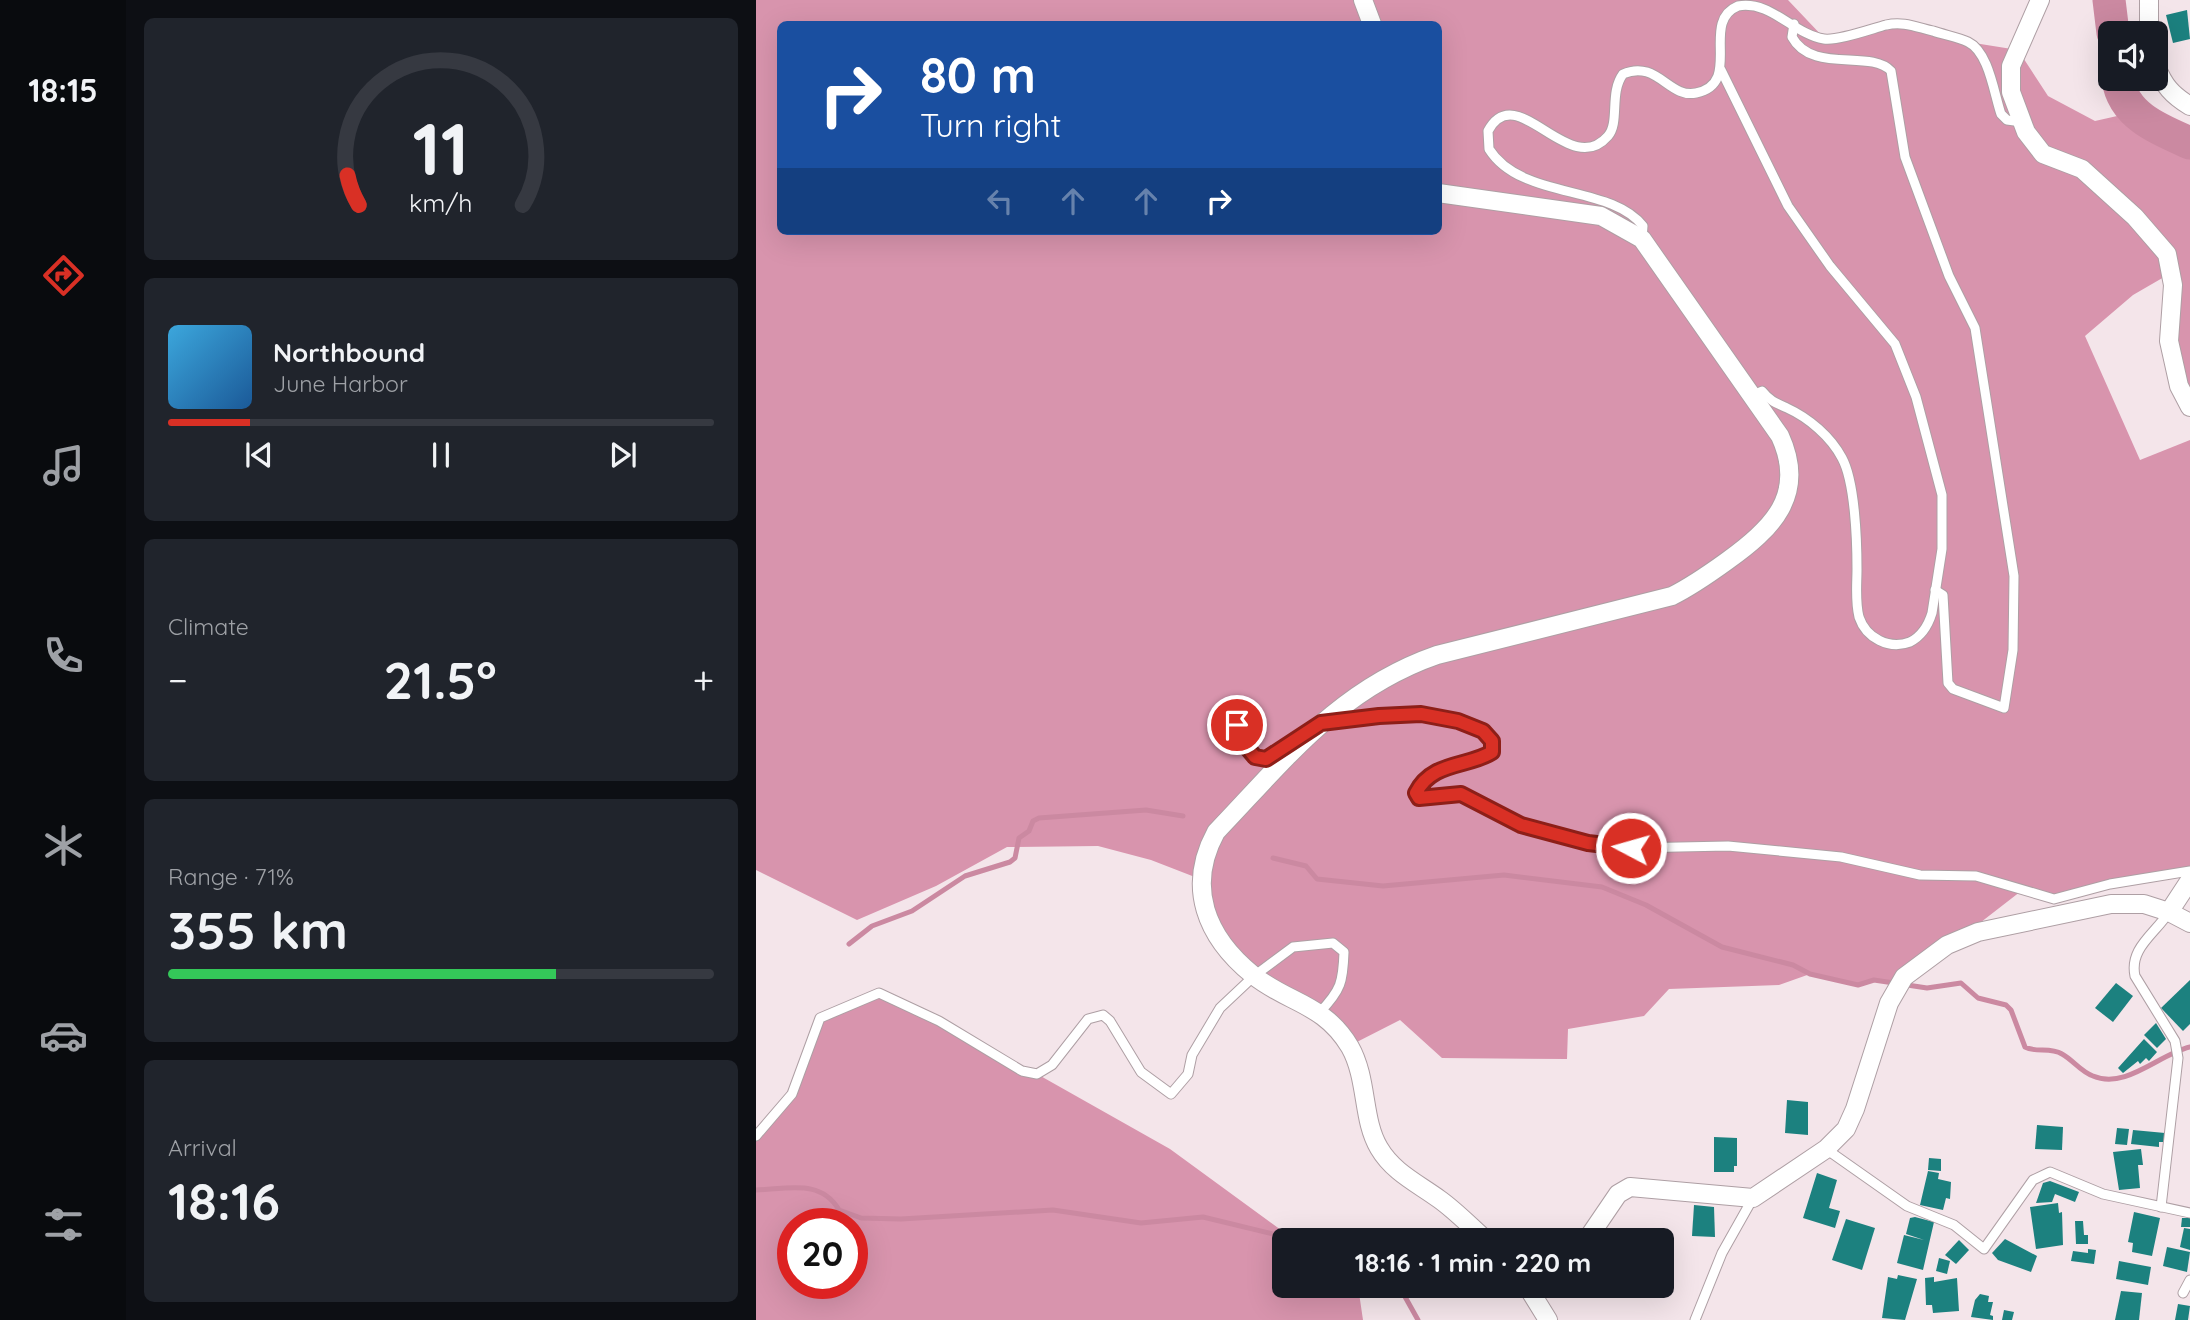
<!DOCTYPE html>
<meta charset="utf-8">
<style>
body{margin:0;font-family:Quicksand,sans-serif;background:#20242c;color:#f1f3f6;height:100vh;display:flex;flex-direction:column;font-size:26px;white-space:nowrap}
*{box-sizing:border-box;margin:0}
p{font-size:23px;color:#9ea1a6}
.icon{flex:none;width:38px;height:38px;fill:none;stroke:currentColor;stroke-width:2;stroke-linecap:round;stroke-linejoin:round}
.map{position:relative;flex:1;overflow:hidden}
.panel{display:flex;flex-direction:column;gap:18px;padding:18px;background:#0d0f14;width:630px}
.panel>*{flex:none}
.guide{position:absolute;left:21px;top:21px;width:665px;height:214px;border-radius:10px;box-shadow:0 7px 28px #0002;background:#1a4fa0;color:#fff;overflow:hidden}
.fabs{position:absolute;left:1342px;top:21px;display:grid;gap:14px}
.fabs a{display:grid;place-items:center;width:70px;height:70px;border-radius:10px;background:#171b24;box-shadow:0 7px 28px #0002;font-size:35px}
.speed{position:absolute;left:21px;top:1208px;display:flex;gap:14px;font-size:35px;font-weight:700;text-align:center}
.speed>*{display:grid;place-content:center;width:91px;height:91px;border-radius:50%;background:#171b24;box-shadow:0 7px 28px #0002;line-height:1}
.speed .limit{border:10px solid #d22;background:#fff;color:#111}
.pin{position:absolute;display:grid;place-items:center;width:60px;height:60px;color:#fff;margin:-30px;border:4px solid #fff;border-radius:50%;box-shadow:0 2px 7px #0007}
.me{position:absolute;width:77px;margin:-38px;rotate:276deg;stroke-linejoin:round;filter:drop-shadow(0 0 5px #0008)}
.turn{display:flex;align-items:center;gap:24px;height:147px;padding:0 28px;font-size:32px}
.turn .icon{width:91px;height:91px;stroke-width:2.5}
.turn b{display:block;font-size:49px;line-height:60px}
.lanes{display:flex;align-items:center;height:66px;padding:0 28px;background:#0003;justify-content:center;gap:35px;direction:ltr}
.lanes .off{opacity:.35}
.big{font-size:52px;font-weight:700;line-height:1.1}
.panel .widget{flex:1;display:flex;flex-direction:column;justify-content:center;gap:10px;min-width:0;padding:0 24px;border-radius:10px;background:#20242c}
.panel .dial{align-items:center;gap:0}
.dial svg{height:182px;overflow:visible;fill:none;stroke:#363941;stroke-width:7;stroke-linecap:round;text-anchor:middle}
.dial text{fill:#f1f3f6;stroke:none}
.song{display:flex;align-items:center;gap:21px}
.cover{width:84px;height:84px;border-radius:10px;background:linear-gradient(135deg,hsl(200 70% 55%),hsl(210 70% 35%))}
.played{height:7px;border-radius:4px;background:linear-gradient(90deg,#d93025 15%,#363941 15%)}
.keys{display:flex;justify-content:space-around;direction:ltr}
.heat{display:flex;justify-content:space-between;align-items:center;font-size:38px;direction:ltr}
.charge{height:10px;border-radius:5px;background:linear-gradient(90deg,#34c759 71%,#363941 0)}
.trip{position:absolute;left:516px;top:1228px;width:402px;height:70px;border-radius:10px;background:#171b24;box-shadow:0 7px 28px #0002;font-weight:700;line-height:70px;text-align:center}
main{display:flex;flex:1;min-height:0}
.tabs{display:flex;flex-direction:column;width:126px;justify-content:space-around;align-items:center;background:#090b0e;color:#9ea1a6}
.tabs .icon{width:49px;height:49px}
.tabs .on{color:#d93025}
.tabs b{font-size:32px;color:#f1f3f6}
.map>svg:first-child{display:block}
.forest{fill:#d894ad;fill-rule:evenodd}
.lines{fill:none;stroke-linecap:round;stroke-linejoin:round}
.stream{stroke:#cb89a1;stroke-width:5}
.river{stroke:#cb89a1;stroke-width:33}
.building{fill:#1c817f}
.service-casing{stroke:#ae9fa4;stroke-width:11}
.minor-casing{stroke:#ae9fa4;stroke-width:20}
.service{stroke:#fff;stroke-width:9}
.minor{stroke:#fff;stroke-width:18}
.route-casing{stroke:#8d1f18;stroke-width:18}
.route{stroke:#d93025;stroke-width:12}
</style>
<main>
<nav class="tabs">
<b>18:15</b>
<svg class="icon on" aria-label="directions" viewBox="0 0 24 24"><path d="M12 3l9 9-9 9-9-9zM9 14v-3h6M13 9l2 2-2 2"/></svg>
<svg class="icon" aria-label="music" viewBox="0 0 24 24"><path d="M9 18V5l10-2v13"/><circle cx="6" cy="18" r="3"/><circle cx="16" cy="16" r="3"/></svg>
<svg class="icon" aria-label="phone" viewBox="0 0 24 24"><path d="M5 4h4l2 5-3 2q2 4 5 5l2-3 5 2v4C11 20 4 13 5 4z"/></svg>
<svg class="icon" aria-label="climate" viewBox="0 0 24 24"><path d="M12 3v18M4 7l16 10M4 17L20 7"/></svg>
<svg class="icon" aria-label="car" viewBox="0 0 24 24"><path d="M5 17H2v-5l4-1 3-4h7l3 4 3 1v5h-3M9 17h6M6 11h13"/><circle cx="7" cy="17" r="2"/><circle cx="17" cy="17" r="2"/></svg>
<svg class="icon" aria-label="filters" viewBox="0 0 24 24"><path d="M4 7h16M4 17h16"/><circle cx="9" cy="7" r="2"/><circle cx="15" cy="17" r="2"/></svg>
</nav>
<section class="panel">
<div class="widget dial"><svg viewBox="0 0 100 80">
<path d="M14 69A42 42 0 1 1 86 69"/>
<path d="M14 69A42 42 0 0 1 9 56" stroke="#d93025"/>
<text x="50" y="56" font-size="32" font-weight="700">11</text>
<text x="50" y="72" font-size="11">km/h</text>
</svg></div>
<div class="widget">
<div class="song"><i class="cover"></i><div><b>Northbound</b><p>June Harbor</p></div></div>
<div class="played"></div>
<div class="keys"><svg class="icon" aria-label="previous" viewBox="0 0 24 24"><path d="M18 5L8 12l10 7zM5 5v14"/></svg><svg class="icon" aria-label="pause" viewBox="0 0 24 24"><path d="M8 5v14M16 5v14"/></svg><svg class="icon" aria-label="next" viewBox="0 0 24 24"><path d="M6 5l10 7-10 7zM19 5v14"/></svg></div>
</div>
<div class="widget"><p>Climate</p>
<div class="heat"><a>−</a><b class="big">21.5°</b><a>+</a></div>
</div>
<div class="widget"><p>Range · 71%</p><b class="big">355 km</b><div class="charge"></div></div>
<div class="widget"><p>Arrival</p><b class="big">18:16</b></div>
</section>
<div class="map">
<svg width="1434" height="1320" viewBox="0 0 1434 1320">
<rect width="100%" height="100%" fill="#f4e5ea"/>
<g class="forest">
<path d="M0,0h1032l37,39 72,-16 71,19 50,8 30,46 47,25 31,-7 64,40v253l-11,-21 -8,-113 -38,22 -48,41 55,124 50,-20v431l-136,28 -29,-11 -124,96 -27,-4 -16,5 -48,-11 -31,11 -110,4 -25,27 -76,13 -1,30 -125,-1 -42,-38 -51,26 -95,-70 -39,-40 -15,-57 -49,-19 -53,-14 -91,1 -71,39 -79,34 -101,-50zM24,24h658v207h-658z"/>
<path d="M123,993l158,81 133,75 126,92h-12v45h74l5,34h-607v-184l36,-42 28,-76zM37,1223h59v60h-59z"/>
</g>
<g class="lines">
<g class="stream">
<path d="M517,858l33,8 11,13 66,7 121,-11 98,12 44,18 76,42 71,18 17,9 48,11 16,-5 53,8 34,-5 17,15 28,7 5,5 14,37c11,6 25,0 37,7 11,6 19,18 31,22 33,14 66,-22 97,-29"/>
<polyline points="93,944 116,926 156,911 209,876 254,862 259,858 263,838 273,831 277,821 283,818 390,810 427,816"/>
<path d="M0,1190c33,-1 65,-11 83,20l22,8 40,1 152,-9 88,13 62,-6 99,24"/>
<polyline points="643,1286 662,1320"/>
</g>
<g class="river">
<polyline points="1353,0 1357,33"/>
<path d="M1362,79c5,37 42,51 72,64"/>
</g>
</g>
<g class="building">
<polygon points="1431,10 1434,39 1417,43 1410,15"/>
<polygon points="1434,980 1434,1024 1427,1031 1405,1008"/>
<polygon points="1360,983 1377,996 1357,1022 1339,1008"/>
<polygon points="1400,1023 1410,1039 1401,1048 1388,1035"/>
<polygon points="1388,1039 1401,1052 1393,1061 1390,1058 1384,1064 1382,1061 1367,1073 1362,1068"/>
<polygon points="1031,1100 1052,1102 1052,1135 1029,1133"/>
<polygon points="1281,1125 1307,1127 1306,1150 1279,1149"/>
<polygon points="1361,1128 1373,1129 1371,1145 1359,1144"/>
<polygon points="1377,1130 1409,1133 1408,1142 1403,1142 1403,1147 1375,1144"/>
<polygon points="958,1137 981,1138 981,1166 978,1166 978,1172 958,1172"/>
<polygon points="1385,1149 1387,1165 1382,1165 1384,1188 1363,1190 1357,1152"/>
<polygon points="1173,1158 1185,1159 1185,1171 1172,1170"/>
<polygon points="1172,1171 1183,1173 1182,1179 1195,1182 1194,1199 1190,1198 1187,1210 1164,1205"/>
<polygon points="1061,1173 1081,1180 1073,1208 1084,1211 1079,1228 1047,1218"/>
<polygon points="1294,1181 1323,1192 1319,1202 1299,1194 1296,1202 1280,1203 1287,1183"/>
<polygon points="1302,1203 1303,1213 1306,1212 1307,1245 1280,1249 1274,1207"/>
<polygon points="938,1205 958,1207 959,1237 936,1236"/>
<polygon points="1378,1212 1404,1218 1396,1256 1376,1252 1377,1243 1372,1242"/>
<polygon points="1159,1217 1178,1222 1167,1270 1141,1263 1148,1235 1168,1240 1150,1234 1154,1218"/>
<polygon points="1426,1218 1434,1218 1434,1227 1425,1227"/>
<polygon points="1090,1219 1119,1228 1106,1270 1076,1260"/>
<polygon points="1319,1221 1327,1221 1328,1235 1332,1235 1332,1244 1320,1244"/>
<polygon points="1428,1228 1434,1229 1434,1250 1424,1247"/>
<polygon points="1249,1239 1281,1256 1275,1272 1242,1260 1236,1253"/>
<polygon points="1203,1240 1213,1250 1200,1264 1189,1255"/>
<polygon points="1411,1247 1434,1252 1431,1272 1407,1266"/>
<polygon points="1332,1249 1340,1250 1338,1264 1315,1261 1317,1251 1332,1253"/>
<polygon points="1183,1258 1194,1261 1191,1274 1180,1271"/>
<polygon points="1363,1261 1395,1267 1392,1285 1360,1279"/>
<polygon points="1142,1275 1161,1279 1149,1320 1126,1318 1132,1277 1141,1279"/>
<polygon points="1178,1277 1178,1282 1201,1278 1203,1311 1177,1313 1176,1305 1170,1305 1169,1278"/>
<polygon points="1365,1291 1386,1293 1383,1320 1359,1320"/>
<polygon points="1224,1294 1233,1296 1232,1302 1237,1302 1234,1315 1237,1316 1237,1320 1215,1317 1219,1300"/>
<polygon points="1422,1304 1434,1306 1432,1320 1419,1320"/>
<polygon points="1248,1310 1258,1312 1256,1320 1246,1320"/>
</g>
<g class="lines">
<defs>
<g id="service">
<path d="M1038,24l-2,13c20,37 78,12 99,34l14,86 44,119 26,52 39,248 -1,74 -9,58 -51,-19 -5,-6 -5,-88 -8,-5"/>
<path d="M965,70l67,136 42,60 65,78 21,53 26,98v54l-10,64c-4,13 -10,23 -22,29 -21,8 -44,-4 -51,-25 -4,-16 -2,-33 -2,-48 0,-29 -2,-87 -15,-111 -11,-21 -33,-40 -55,-50 -11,-5 -17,-7 -25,-17l-9,4"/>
<path d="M886,239l1,-13c-33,-42 -122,-26 -154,-77l-1,-18c29,-54 81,50 120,5 12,-14 1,-43 15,-62 34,-15 46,25 73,19 48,-10 3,-71 42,-87 33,-6 55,28 86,33 14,2 47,-10 62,-14 17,-4 30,2 47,6 11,4 25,6 35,11 21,10 26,52 33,72l6,6 15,2"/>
<path d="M473,705c8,20 13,49 37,54l28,-18"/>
<path d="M575,722c47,-6 125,-21 161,19v11c-24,15 -60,10 -76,41l3,5 42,-4 60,31 67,18 43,5 97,-2 113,11 79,18 56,1 78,23 56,-15 80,-13"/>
<path d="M0,1136l36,-42 28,-76 59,-25 60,28 83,50 15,3 15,-9 36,-46 15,-4 7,6 31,51 30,22 17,-20 4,-19 28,-47 34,-32 39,-29 40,-4 11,9c-1,30 -3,38 -24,60"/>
<polyline points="1070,1149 1151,1206 1198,1225 1228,1249 1277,1180 1294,1172 1347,1194 1434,1213"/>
<path d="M1405,1207l17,-149 -3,-17 -40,-65c-6,-28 20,-42 34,-64"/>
<polyline points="1427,1293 1434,1280"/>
<polyline points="939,1320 966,1253 997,1198"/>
</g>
<g id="minor">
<polyline points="607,0 616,24"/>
<polyline points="1284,0 1255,66 1255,92 1270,132 1287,154 1326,169 1379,217 1411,254 1417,285 1413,341 1423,386 1434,407"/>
<polyline points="1393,0 1393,33"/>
<path d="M1400,66c8,20 16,29 34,40"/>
<path d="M682,193l163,23 41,23 138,197c27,59 -8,93 -53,125 -18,13 -35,25 -55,35l-235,59c-98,34 -151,104 -221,177 -30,55 -10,105 37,143 34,28 71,28 97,72 18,32 12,73 29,101 14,24 38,35 60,51 17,12 32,28 48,42"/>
<polyline points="1413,912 1434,923"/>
<polyline points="830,1241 862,1194 874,1187 997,1198 1070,1149 1090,1129 1099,1109 1133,1003 1148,977 1191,945 1222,932 1355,904 1388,904 1413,912 1434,880"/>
<polyline points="771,1286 792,1320"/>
</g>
</defs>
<use href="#service" class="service-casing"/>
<use href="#minor" class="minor-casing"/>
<use href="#service" class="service"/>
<use href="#minor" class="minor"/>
</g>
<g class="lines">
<defs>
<path id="route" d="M481,725l8,20 10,12 11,2 55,-36 58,-7 42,-2 37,7 25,10 9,10v11c-23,15 -60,9 -76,41l3,5 42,-4 60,31 67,18 43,5"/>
</defs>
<use href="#route" class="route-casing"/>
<use href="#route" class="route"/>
</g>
</svg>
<div class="fabs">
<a><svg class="icon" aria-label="sound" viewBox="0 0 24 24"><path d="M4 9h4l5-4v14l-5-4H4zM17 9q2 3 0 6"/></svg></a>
</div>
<div class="speed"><div class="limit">20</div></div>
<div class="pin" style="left:481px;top:725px;background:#d93025"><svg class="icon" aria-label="arrive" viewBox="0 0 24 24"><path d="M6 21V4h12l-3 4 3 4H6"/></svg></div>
<svg class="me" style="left:875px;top:848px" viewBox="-20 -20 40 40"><circle r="17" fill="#d93025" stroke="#fff" stroke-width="3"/><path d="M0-11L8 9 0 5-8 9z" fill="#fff"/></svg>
<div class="trip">18:16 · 1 min · 220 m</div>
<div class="guide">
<div class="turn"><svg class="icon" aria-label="right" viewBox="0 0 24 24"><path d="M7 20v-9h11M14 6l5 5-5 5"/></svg><div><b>80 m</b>Turn right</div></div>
<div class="lanes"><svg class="icon off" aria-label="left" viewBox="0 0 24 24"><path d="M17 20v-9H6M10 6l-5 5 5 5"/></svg><svg class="icon off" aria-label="ahead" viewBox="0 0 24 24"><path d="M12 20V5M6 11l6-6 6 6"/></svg><svg class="icon off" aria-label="ahead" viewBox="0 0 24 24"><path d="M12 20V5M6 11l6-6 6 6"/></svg><svg class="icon" aria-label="right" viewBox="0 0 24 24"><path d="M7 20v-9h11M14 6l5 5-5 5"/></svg></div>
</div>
</div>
</main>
